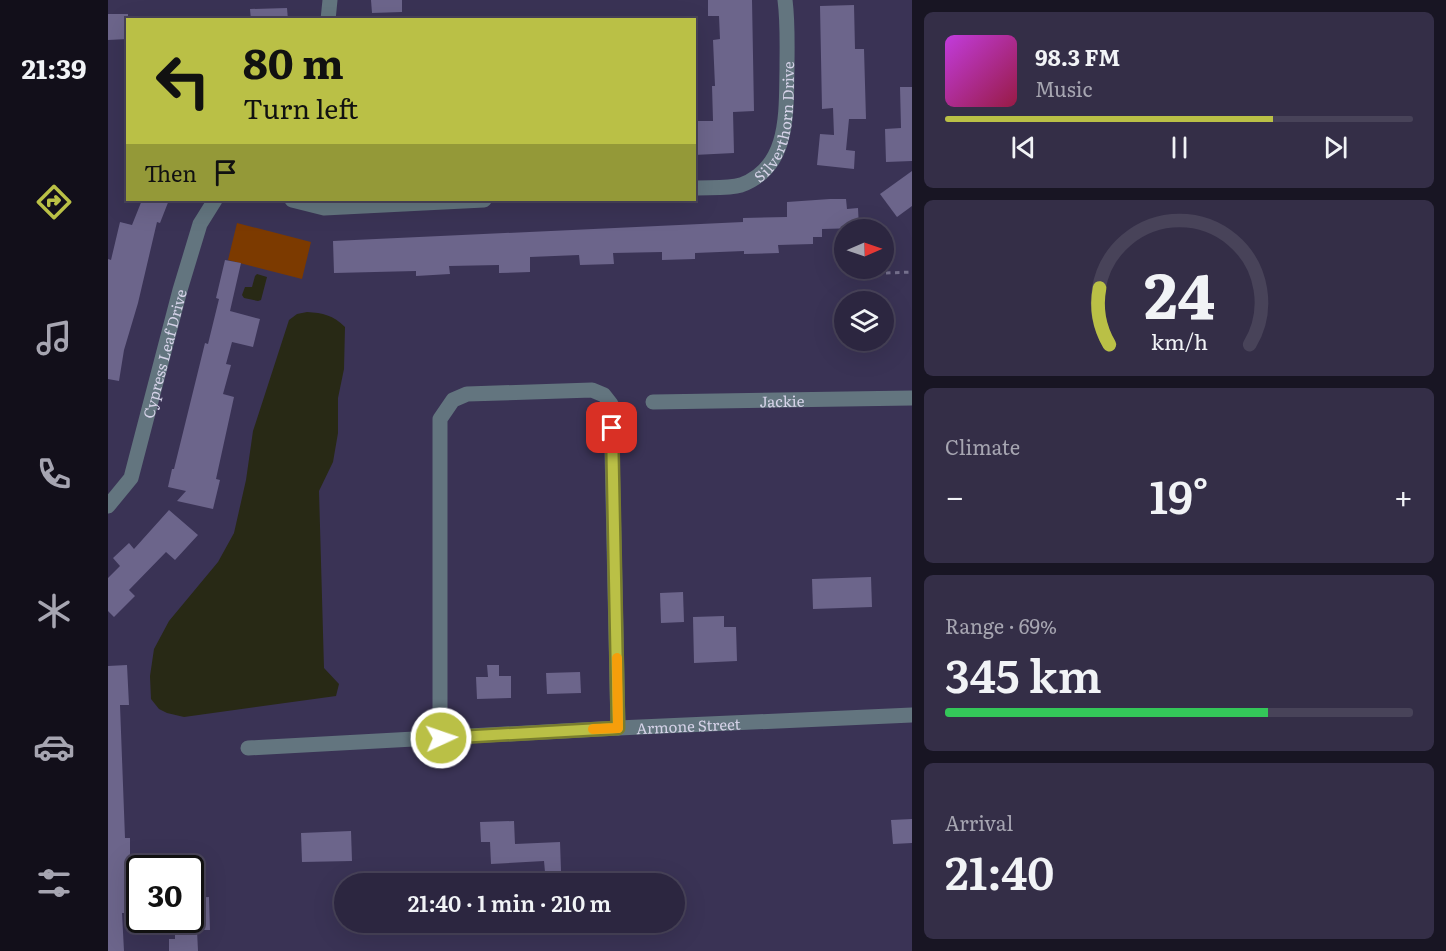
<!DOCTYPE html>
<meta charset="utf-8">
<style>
body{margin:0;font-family:Literata,serif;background:#342e47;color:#f1f3f6;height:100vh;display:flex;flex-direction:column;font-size:22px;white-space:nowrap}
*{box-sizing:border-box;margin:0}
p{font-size:20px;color:#a6a5b1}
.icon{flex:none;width:33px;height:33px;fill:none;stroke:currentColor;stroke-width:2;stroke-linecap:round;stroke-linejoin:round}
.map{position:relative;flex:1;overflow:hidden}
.side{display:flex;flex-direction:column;gap:12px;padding:12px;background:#181523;width:534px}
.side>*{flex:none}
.hud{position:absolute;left:18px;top:18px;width:570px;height:183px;border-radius:0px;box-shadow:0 6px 24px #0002,0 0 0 2px #484359;background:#bac046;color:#111;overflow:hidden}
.needle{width:39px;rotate:88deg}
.buttons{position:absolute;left:726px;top:219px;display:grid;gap:12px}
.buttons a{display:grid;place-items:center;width:60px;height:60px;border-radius:50%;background:#2c2640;box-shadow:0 6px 24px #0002,0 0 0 2px #484359;font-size:30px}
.speed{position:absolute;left:18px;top:855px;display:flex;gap:12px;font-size:30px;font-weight:700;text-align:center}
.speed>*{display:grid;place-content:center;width:78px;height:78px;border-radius:50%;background:#2c2640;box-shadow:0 6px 24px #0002,0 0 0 2px #484359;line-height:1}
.speed .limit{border:3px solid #111;border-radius:9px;background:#fff;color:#111}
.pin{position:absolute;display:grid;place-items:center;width:51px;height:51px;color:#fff;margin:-26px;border-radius:12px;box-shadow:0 3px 9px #0006}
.me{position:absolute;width:66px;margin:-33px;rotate:87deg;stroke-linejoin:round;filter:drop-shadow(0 0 4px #0008)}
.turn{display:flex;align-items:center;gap:21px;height:126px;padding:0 18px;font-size:27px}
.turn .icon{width:78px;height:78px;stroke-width:2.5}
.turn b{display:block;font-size:42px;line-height:51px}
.then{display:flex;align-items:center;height:57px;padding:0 18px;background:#0003;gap:12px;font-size:22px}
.big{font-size:45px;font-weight:600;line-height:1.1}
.side .tile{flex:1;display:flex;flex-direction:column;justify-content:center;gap:9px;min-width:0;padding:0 21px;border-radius:9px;background:#342e47}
.side .dial{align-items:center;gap:0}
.dial svg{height:156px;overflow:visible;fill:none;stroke:#484359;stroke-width:7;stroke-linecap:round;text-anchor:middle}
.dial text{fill:#f1f3f6;stroke:none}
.song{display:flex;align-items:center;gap:18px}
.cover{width:72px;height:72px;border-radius:9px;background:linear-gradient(135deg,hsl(290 70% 55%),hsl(340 70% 35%))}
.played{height:6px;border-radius:3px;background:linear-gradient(90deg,#bac046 70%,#484359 70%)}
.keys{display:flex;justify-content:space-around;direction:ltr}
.heat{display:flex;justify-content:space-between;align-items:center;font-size:33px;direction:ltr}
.charge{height:9px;border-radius:4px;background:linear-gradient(90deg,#34c759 69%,#484359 0)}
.trip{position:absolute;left:226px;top:873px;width:351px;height:60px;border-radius:30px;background:#2c2640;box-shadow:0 6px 24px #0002,0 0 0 2px #484359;font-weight:600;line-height:60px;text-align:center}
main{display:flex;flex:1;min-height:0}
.dock{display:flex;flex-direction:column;width:108px;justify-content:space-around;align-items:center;background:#120f1a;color:#a6a5b1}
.dock .icon{width:42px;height:42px}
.dock .active{color:#bac046}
.dock b{font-size:27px;color:#f1f3f6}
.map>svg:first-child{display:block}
.green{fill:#7c3a00}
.water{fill:#282915}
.building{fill:#6c658b}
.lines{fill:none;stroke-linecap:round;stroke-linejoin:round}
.path{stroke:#76718e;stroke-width:3;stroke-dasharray:4.5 4.5;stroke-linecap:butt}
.minor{stroke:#63757f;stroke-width:15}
.route-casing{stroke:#797d2e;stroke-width:15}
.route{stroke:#bac046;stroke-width:10}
.slow{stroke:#f59e0b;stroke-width:10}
.labels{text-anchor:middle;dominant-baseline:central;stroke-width:6;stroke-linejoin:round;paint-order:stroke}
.street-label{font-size:15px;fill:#d5d2e8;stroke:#3a3355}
</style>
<main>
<nav class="dock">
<b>21:39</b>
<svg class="icon active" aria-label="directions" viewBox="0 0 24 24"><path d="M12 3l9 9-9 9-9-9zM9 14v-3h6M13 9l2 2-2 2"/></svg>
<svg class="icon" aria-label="music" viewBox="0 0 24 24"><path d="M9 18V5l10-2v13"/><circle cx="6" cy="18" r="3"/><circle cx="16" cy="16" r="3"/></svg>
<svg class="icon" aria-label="phone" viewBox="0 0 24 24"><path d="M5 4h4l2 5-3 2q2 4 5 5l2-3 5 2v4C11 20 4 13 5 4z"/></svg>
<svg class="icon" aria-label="climate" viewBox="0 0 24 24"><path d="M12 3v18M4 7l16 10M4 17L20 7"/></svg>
<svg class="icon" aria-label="car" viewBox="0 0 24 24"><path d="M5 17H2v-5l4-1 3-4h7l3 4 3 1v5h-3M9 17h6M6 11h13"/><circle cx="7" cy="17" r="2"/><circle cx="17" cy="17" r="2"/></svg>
<svg class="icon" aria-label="filters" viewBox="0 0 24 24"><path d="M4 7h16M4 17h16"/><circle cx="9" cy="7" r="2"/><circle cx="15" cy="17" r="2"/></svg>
</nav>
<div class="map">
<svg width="804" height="951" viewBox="0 0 804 951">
<rect width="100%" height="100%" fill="#3a3355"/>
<polygon class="green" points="129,223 203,242 194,279 120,260"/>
<g class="water">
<polygon points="149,274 159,277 153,300 150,301 136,298 134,295 137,287 144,287 147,276"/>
<path d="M199,312c16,1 26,3 38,15l-1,42 -6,29v35l-5,29 -14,29 5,177 15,16 -3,12 -152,21 -17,-4 -8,-4 -8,-10 -1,-23 4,-27 15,-28 49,-59 16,-29 12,-53 7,-49 36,-111 8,-6z"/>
</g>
<g class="building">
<polygon points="263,0 294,0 294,12 264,13"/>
<polygon points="600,0 644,0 646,111 625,112 626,153 586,155 586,121 605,121 604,86 607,86 605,40 612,39 611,16 600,16"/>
<polygon points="746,5 747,49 756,49 758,119 741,119 738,150 747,151 746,169 709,165 712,134 726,135 725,108 714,109 712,6"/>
<polygon points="179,8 180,20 143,20 142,9"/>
<polygon points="0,14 20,14 20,39 0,40"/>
<polygon points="792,87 804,87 804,161 778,162 777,129 793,128"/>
<polygon points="804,171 804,206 789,217 772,194"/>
<polygon points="722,199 738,199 739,209 750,208 751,228 714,229 714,237 705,237 705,244 670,245 671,253 636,254 636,251 587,253 587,259 554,260 554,252 505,253 506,264 472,265 471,255 422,257 422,272 391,273 391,265 341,266 342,274 308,276 308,271 226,273 225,241 635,222 635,218 679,217 679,202"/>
<polygon points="34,200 61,200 52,223 49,222 30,303 16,350 11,381 0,379 0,259 3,260 12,222 24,225"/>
<polygon points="117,260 133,263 122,311 152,319 145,347 124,342 118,364 123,365 115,394 126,397 108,479 112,480 105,509 69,501 78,491 60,487 64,469 66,469 97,343 100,344 111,299 108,298"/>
<polygon points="61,510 90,535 67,560 58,552 21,590 27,596 6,617 0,611 0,578 12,566 5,558 21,543 26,549"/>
<polygon points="763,577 764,607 705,609 704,579"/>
<polygon points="575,592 576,622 553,623 552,593"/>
<polygon points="616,616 616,627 628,627 629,661 586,663 585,617"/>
<polygon points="19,665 21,705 12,705 17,838 22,838 22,861 17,862 20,913 14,913 16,951 0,951 0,666"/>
<polygon points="379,665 391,665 391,676 403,676 403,698 369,699 368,677 380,677"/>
<polygon points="472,672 473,693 439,694 438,673"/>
<polygon points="804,819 804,843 785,844 783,820"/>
<polygon points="406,821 407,844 452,842 453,871 437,872 436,861 383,864 382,842 373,842 372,822"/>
<polygon points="243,831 244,861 194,862 193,833"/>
<polygon points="101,897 102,930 89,930 90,951 61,951 61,939 67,939 67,920 82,920 82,898"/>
</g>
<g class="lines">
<polyline class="path" points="778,273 804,272"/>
<g class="minor">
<polyline points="220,20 222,0"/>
<path id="s1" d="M586,188c14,-1 34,1 47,-3 49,-18 45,-73 46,-116 0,-23 1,-46 -2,-69"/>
<polyline points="184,200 216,208 376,200"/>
<path id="s2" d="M545,402l259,-4"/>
<path id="s3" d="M0,506l23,-28 49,-188 20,-66 15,-24"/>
<polyline points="332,738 332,419 345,400 359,394 484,390 496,395 503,404 510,728"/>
<path id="s4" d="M140,748l370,-20 294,-13"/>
</g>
</g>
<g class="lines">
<defs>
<polyline id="route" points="333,738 510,728 504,428"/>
</defs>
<use href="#route" class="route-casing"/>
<use href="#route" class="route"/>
<polyline class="slow" points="485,729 510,728 509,658"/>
</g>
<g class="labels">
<g class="street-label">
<text stroke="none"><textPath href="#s1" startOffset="126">Silverthorn Drive</textPath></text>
<text stroke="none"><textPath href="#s3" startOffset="165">Cypress Leaf Drive</textPath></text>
<text stroke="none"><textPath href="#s2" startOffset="129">Jackie</textPath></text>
<text stroke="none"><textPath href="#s4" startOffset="441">Armone Street</textPath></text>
</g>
</g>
</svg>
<div class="buttons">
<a><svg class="needle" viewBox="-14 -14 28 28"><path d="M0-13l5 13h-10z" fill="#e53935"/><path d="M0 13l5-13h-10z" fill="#a6a5b1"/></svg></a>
<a><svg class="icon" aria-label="layers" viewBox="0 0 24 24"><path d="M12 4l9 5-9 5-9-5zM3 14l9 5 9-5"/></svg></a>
</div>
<div class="speed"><div class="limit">30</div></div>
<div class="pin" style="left:504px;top:428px;background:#d93025"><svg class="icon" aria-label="arrive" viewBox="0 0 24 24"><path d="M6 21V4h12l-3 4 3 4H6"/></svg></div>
<svg class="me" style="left:333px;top:738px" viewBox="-20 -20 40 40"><circle r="17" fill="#bac046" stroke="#fff" stroke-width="3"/><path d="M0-11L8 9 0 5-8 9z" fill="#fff"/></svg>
<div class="trip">21:40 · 1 min · 210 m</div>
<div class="hud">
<div class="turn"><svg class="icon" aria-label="left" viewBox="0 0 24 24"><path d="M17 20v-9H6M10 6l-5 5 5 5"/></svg><div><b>80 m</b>Turn left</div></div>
<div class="then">Then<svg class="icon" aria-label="arrive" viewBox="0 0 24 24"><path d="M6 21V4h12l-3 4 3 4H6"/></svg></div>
</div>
</div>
<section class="side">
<div class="tile">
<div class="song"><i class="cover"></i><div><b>98.3 FM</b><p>Music</p></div></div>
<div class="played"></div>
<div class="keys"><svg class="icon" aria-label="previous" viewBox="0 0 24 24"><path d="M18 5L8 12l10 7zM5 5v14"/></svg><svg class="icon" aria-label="pause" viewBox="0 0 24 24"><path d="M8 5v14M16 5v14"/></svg><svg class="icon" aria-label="next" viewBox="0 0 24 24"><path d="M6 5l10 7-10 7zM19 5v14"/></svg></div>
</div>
<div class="tile dial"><svg viewBox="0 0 100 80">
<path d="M14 69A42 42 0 1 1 86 69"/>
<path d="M14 69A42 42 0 0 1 9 40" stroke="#bac046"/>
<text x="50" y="56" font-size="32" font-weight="700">24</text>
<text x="50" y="72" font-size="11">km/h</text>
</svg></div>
<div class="tile"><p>Climate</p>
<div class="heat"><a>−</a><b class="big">19°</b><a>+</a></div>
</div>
<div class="tile"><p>Range · 69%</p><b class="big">345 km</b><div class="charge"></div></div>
<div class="tile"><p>Arrival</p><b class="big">21:40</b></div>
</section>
</main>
